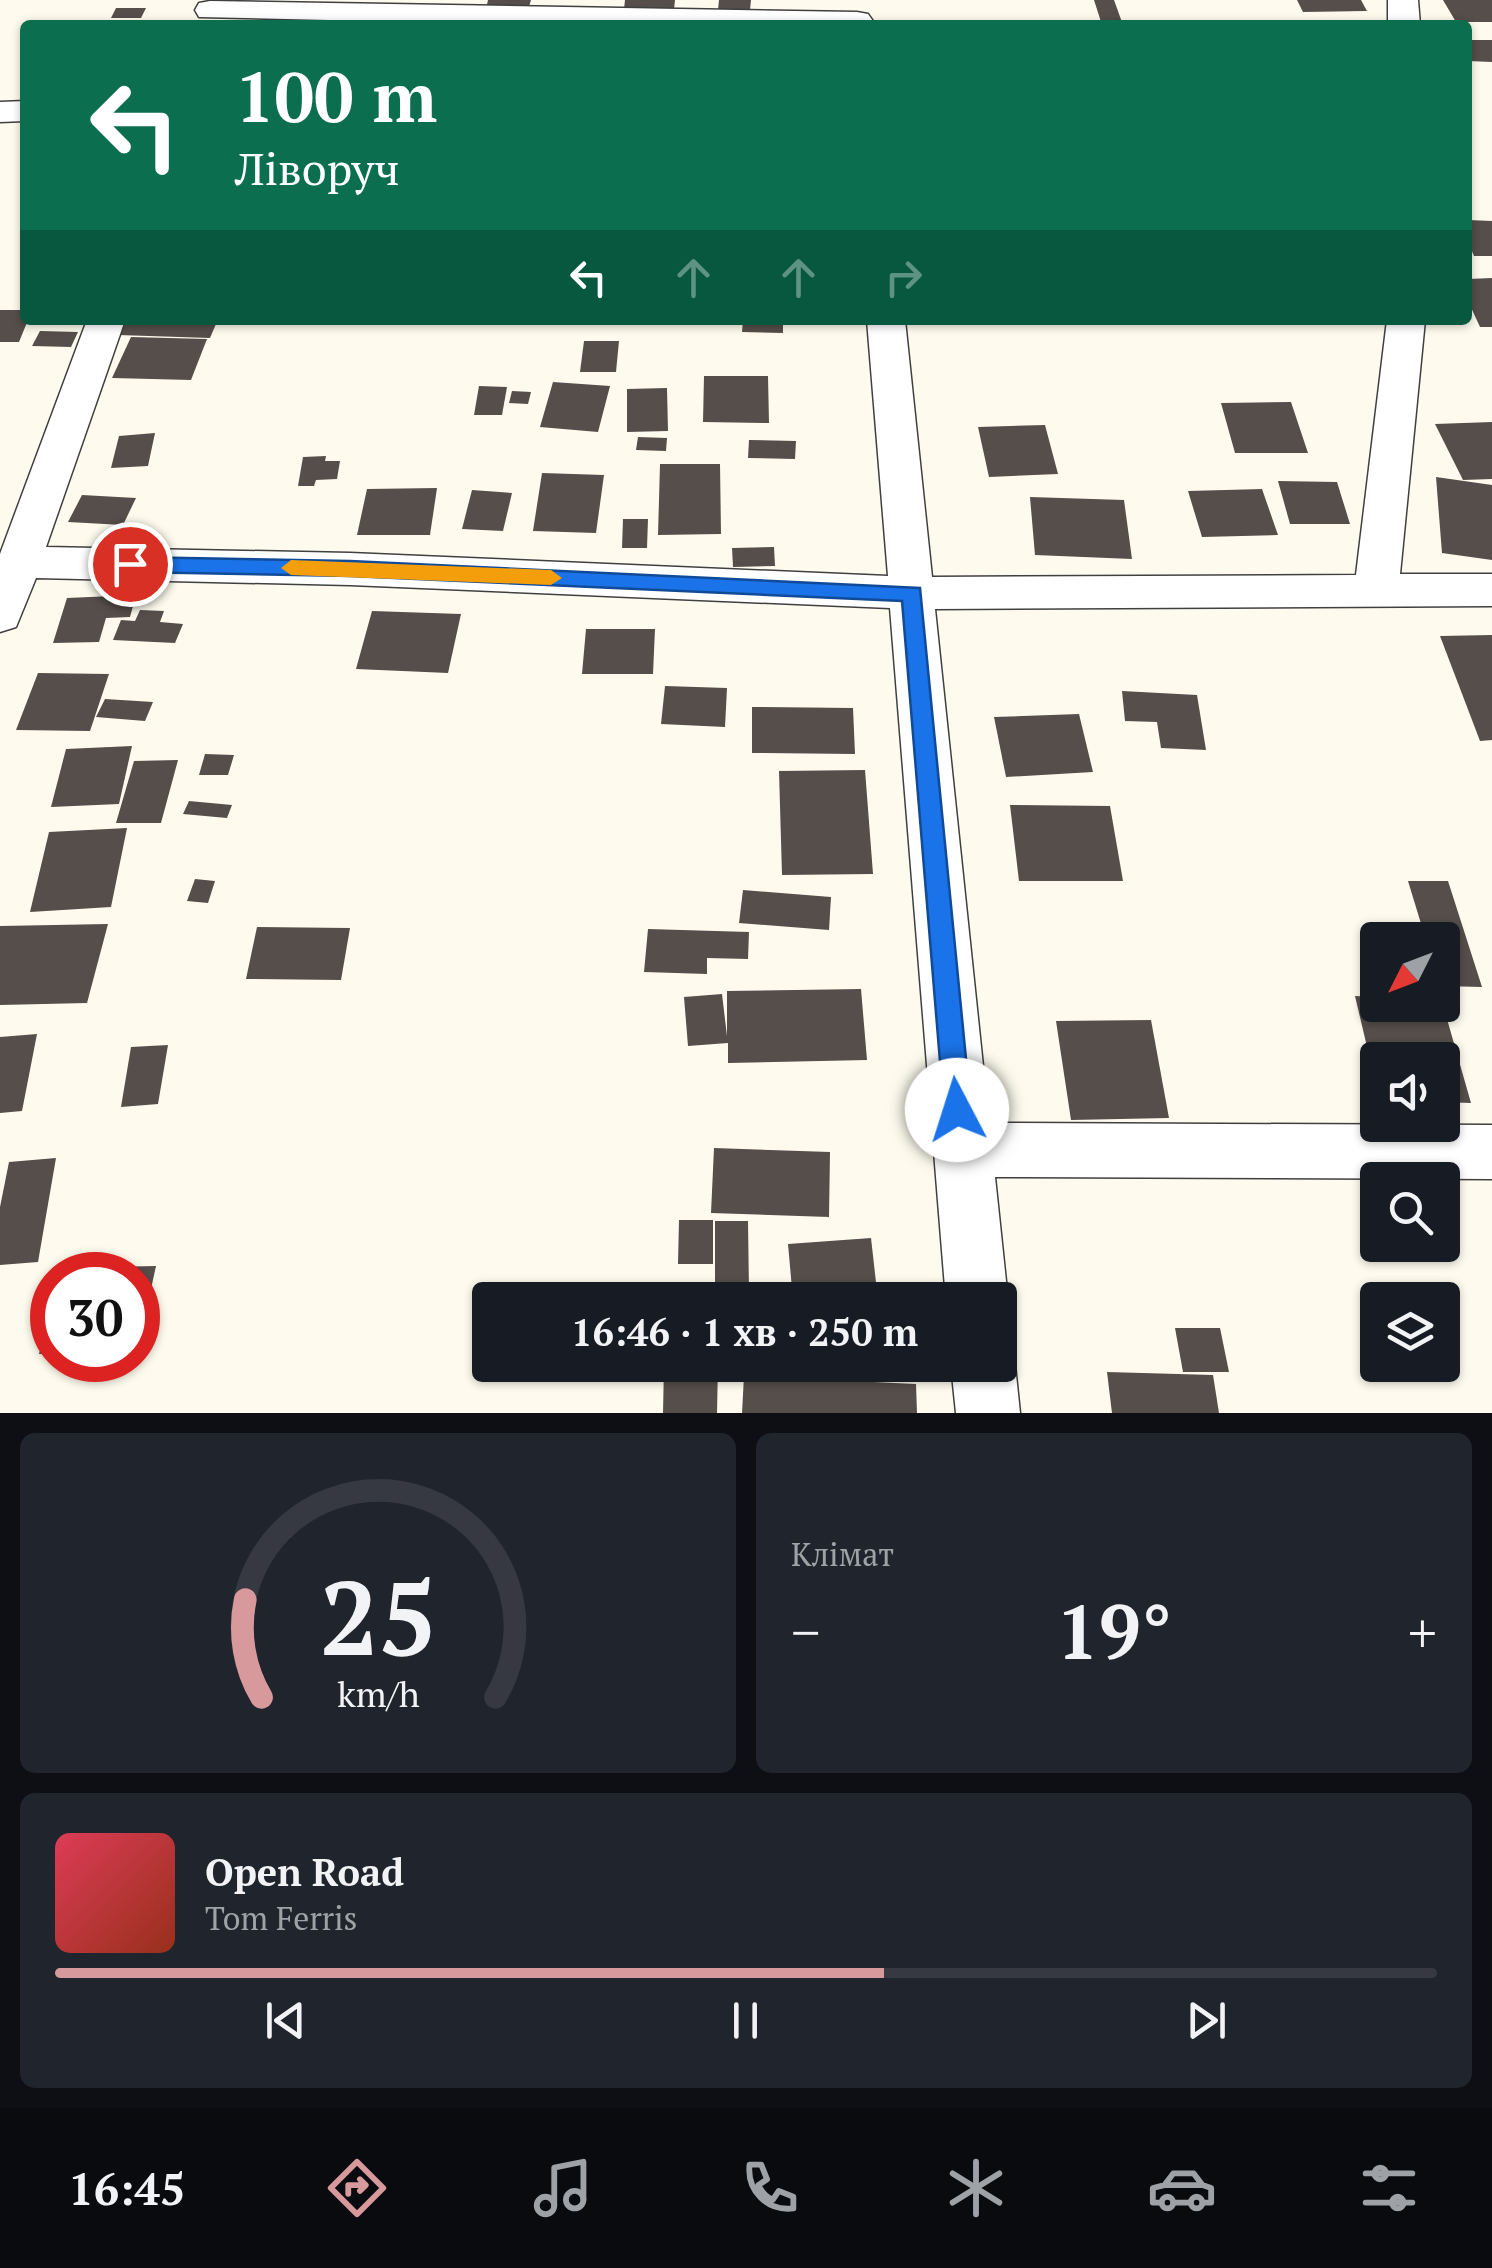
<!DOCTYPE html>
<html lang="uk">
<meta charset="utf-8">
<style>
body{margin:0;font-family:"PT Serif",serif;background:#20242c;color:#f1f3f6;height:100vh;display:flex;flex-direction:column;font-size:38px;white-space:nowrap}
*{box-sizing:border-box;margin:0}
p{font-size:32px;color:#9ea1a6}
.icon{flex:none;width:55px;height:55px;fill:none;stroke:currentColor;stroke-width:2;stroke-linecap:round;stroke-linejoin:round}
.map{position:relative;height:1413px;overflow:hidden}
.panel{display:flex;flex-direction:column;gap:20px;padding:20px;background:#0d0f14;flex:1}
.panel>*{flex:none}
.top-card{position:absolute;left:20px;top:20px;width:1452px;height:305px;border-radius:10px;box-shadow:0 2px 8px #0004;background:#0b6e4f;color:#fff;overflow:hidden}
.needle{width:65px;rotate:228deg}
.buttons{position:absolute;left:1360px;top:922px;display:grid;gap:20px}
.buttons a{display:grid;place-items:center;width:100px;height:100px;border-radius:10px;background:#171b24;box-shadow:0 2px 8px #0004;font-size:50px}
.speed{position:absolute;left:30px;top:1252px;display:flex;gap:20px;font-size:50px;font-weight:700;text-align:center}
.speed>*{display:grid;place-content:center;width:130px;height:130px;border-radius:50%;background:#171b24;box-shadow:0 2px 8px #0004;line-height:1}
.speed .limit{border:15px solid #d22;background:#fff;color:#111}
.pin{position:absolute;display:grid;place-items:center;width:85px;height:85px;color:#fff;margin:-42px;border:5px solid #fff;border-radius:50%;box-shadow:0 2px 10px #0007}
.me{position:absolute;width:110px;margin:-55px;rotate:355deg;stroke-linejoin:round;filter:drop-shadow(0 0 8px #0008)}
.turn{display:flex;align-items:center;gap:35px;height:210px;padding:0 50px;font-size:45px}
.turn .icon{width:130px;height:130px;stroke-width:2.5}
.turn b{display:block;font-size:70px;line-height:85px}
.lanes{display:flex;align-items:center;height:95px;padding:0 50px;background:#0003;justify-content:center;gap:50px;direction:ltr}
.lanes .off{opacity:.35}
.big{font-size:75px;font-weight:700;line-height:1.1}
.panel .widget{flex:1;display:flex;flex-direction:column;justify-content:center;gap:15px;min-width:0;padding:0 35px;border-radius:15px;background:#20242c}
.panel .dial{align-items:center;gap:0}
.dial svg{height:260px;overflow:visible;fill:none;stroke:#363941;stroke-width:7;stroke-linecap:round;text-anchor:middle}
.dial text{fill:#f1f3f6;stroke:none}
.song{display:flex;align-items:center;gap:30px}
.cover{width:120px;height:120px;border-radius:15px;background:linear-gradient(135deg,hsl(350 70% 55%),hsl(10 70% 35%))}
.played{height:10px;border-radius:5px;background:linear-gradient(90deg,#d8999c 60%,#363941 60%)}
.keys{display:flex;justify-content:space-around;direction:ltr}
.heat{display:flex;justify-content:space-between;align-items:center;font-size:55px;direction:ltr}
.panel .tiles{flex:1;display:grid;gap:20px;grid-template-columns:1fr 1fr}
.widget:last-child{grid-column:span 2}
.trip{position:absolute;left:472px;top:1282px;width:545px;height:100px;border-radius:10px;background:#171b24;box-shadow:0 2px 8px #0004;font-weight:700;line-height:100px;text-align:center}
.dock{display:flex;height:160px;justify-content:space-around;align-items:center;background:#090b0e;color:#9ea1a6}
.dock .icon{width:70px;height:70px}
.dock .active{color:#d8999c}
.dock b{font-size:45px;color:#f1f3f6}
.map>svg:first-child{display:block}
.building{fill:#554e4a}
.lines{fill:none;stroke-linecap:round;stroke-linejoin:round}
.street-casing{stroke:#404040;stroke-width:3}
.street{fill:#fff;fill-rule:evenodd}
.route{fill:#1a73e8;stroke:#114b97;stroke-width:2.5}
.slow{fill:#f59e0b}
</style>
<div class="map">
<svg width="1492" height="1413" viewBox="0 0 1492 1413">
<rect width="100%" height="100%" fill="#fefbee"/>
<g class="building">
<polygon points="488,0 531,0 528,10 486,9"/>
<polygon points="625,0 675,0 674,10 624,9"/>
<polygon points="719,0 751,0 750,10 718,10"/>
<polygon points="1094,0 1114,0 1123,25 1102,25"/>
<polygon points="1297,0 1361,0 1367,11 1303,12"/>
<polygon points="1443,0 1492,0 1492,22 1456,22"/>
<polygon points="116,8 146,8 141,18 111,18"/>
<polygon points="1468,40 1492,40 1492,62 1468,61"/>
<polygon points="1468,220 1492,221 1492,256 1474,256 1468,242"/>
<polygon points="1492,278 1492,327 1480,327 1468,301 1468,279"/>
<polygon points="0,310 25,310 25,320 28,320 19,342 0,342"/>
<polygon points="743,320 783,320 783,333 742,332"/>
<polygon points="124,321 216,324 210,338 118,335"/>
<polygon points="40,331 78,332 71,347 32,346"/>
<polygon points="131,337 207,339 191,380 112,378"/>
<polygon points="584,341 619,341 616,372 580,372"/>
<polygon points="704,376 768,376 769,423 703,422"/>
<polygon points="553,382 610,386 598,432 540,427"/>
<polygon points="479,386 507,387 502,415 474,415"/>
<polygon points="667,388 668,431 627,432 627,389"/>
<polygon points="512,391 531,392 528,404 509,403"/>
<polygon points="1291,402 1308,453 1235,453 1221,403"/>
<polygon points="1492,422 1492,479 1463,480 1435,424"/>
<polygon points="1045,425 1058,474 989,477 978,427"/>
<polygon points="155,433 148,466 111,468 119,436"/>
<polygon points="638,437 667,438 666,451 636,450"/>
<polygon points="749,440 796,441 795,459 748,458"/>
<polygon points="326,456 325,461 340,461 337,479 316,480 314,486 298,486 303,457"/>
<polygon points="660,464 720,464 721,534 658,535"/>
<polygon points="542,473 604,475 596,533 533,531"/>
<polygon points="1436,477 1492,485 1492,560 1442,553"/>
<polygon points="1278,481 1337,482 1350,524 1290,524"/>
<polygon points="437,488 430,535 357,535 367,489"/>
<polygon points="1262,489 1278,535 1202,537 1188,491"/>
<polygon points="472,490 512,493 503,531 462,529"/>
<polygon points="82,495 136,498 123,525 68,522"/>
<polygon points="1030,497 1124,500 1132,559 1035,555"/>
<polygon points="623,519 648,519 647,548 622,548"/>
<polygon points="774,547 775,566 733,567 732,548"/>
<polygon points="136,595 130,617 106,618 99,642 53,643 67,598"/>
<polygon points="140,610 164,611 160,622 183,624 175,643 113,640 121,620 135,621"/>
<polygon points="372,611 461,614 448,673 356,669"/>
<polygon points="586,629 655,629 653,674 582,674"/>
<polygon points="1492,635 1492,740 1480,741 1440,636"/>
<polygon points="38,673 109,674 90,731 16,730"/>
<polygon points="665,686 727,688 725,727 661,724"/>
<polygon points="1122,691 1197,695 1206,750 1161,748 1157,722 1125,721"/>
<polygon points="105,699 153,702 145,721 96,717"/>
<polygon points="752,707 853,708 855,754 752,753"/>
<polygon points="1079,714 1093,772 1006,777 994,717"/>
<polygon points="132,746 119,804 51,807 66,749"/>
<polygon points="205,754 234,755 228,775 199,775"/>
<polygon points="178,760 161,823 116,823 134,761"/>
<polygon points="865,770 873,874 782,875 779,771"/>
<polygon points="189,801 232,805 227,818 183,814"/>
<polygon points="1010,805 1110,806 1123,881 1019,881"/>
<polygon points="127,828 111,907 30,912 49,832"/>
<polygon points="195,879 215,881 208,903 187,901"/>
<polygon points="1408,881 1448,881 1482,987 1442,986 1442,940 1426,940"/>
<polygon points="743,890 831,897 829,930 739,923"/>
<polygon points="108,924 87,1003 0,1005 0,926"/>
<polygon points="257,927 350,928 341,980 246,979"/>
<polygon points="648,929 749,932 748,959 707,958 707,974 644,972"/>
<polygon points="861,989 867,1060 728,1063 728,1043 688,1046 684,997 722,994 727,1036 727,991"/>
<polygon points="1355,996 1378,997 1378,1005 1443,1005 1471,1103 1442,1102 1442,1060 1378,1060 1376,1085"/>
<polygon points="1151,1020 1169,1118 1071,1120 1056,1021"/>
<polygon points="37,1034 22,1111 0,1113 0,1037"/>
<polygon points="168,1045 158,1104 121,1107 131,1047"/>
<polygon points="714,1148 830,1152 829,1217 711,1213"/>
<polygon points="56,1158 38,1262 0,1265 0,1207 9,1162"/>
<polygon points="679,1220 713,1220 713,1264 678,1264"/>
<polygon points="715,1221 748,1221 749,1291 715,1291"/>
<polygon points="871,1238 878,1300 793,1300 788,1244"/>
<polygon points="156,1266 139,1344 138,1275 59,1275 60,1268"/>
<polygon points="51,1305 52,1354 39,1354"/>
<polygon points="1175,1328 1220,1328 1229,1372 1183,1372"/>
<polygon points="664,1365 718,1365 717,1413 663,1413"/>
<polygon points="1107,1372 1213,1375 1219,1413 1112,1413"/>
<polygon points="744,1376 916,1384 917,1413 742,1413"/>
</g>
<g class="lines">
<defs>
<g id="street">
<polygon points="1388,0 1418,0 1420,25 1388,25"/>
<polygon points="210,1 857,12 868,14 873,21 870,25 546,25 199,17 195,10 199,3"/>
<polygon points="25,101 25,121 0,122 0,102"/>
<polygon points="87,320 125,320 46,547 350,553 888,576 867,320 905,320 932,577 1356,575 1387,320 1425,320 1400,574 1492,574 1492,606 935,609 989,1123 1492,1125 1492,1179 995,1177 1008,1300 1000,1319 1000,1300 946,1300 890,608 350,585 36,578 16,627 0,632 0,554"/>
<polygon points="1000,1340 1005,1343 1015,1365 1020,1413 956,1413 951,1365 1000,1365"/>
</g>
</defs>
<use href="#street" class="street-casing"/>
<use href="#street" class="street"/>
</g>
<polygon class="route" points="130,557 350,561 920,588 971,1110 967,1119 957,1123 948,1119 944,1110 902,601 350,576 130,572 120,564"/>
<polygon class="slow" points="291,560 551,570 562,578 551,585 291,575 281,568"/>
</svg>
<div class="buttons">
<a><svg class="needle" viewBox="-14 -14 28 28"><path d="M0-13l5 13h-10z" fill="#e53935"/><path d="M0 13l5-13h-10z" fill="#9ea1a6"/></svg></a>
<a><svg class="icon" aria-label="sound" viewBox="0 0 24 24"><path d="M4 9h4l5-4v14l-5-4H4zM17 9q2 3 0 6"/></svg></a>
<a><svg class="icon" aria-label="search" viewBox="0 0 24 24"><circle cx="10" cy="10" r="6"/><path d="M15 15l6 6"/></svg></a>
<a><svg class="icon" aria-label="layers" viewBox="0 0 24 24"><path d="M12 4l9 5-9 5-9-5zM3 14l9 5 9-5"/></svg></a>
</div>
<div class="speed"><div class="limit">30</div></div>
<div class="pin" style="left:130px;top:564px;background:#d93025"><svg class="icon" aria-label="arrive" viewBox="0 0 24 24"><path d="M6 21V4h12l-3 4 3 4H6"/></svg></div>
<svg class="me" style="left:957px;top:1110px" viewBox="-20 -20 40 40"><circle r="19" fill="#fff"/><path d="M0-13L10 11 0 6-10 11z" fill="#1a73e8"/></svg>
<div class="trip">16:46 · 1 хв · 250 m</div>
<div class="top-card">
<div class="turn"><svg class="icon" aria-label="left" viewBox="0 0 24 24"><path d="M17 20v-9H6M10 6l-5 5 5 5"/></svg><div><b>100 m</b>Ліворуч</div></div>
<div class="lanes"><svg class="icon" aria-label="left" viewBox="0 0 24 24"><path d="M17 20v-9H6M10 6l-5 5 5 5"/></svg><svg class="icon off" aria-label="ahead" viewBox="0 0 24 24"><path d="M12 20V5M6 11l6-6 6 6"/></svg><svg class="icon off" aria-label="ahead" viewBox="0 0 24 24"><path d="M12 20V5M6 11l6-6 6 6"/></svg><svg class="icon off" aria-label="right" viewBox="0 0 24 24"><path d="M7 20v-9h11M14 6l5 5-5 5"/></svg></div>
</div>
</div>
<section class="panel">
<div class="tiles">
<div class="widget dial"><svg viewBox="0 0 100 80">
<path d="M14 69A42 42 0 1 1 86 69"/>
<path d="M14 69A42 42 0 0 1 9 39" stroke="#d8999c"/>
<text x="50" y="56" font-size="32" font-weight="700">25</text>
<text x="50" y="72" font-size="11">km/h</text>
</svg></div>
<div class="widget"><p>Клімат</p>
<div class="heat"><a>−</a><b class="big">19°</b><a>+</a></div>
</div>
<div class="widget">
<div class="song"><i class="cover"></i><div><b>Open Road</b><p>Tom Ferris</p></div></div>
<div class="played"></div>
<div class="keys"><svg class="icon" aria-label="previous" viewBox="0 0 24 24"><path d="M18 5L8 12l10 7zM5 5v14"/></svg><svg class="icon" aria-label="pause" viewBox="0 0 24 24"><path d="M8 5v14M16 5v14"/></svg><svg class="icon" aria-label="next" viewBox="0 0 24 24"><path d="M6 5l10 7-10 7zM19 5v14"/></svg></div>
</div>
</div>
</section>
<nav class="dock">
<b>16:45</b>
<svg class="icon active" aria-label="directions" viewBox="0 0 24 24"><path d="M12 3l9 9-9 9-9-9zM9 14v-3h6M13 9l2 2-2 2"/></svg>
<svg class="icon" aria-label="music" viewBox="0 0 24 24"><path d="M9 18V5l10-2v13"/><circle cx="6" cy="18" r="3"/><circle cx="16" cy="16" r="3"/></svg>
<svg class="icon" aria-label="phone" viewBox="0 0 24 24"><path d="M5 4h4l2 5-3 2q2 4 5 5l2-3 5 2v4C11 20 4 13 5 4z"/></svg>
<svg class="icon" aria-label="climate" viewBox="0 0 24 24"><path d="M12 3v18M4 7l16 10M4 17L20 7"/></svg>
<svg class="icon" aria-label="car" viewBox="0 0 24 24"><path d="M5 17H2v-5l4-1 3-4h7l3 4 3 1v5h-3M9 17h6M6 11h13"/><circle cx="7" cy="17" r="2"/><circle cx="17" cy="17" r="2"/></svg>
<svg class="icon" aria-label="filters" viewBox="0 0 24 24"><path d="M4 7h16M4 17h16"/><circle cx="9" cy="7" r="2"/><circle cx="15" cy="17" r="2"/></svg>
</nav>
